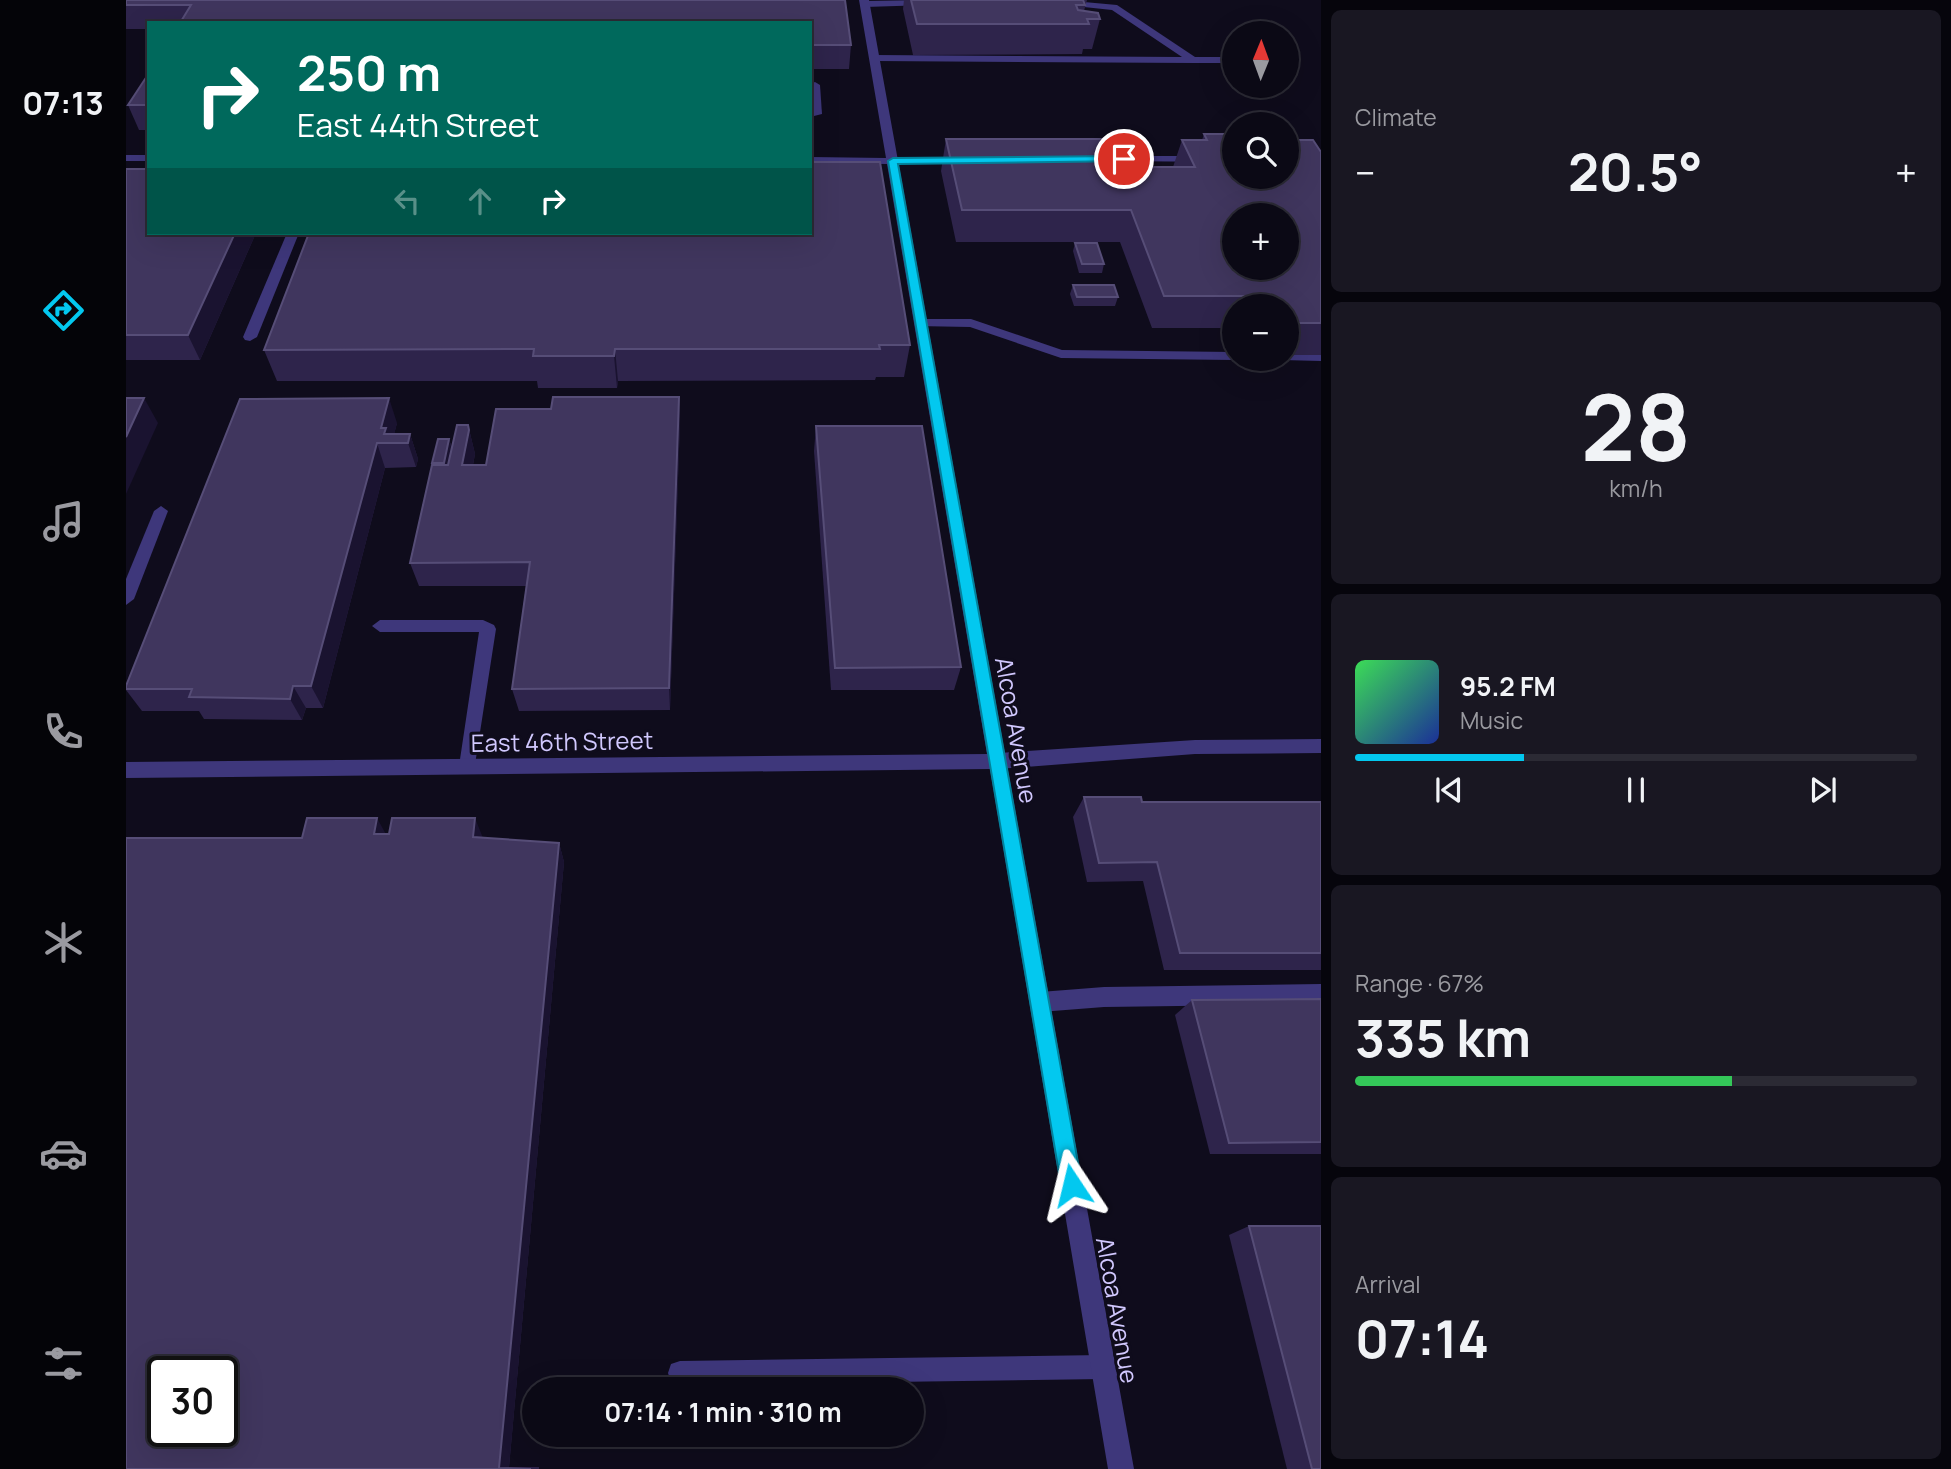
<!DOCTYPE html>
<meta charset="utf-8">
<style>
body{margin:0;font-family:Manrope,sans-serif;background:#191722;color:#f1f3f6;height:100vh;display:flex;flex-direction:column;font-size:26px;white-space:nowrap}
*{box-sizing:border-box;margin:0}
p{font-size:23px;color:#9a9aa0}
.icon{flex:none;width:38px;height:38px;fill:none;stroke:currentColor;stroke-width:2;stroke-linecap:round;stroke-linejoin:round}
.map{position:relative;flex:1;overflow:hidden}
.drawer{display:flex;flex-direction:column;gap:10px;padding:10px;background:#06050c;width:630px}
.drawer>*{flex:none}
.guide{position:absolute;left:21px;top:21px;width:665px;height:214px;border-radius:0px;box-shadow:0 7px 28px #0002,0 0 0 2px #2b2a34;background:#00695c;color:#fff;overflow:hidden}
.needle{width:46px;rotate:1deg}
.buttons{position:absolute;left:1096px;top:21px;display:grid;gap:14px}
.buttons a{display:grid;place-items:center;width:77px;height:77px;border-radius:50%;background:#0b0915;box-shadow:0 7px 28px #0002,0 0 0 2px #2b2a34;font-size:35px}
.speed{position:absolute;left:21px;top:1356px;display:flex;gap:14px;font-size:35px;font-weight:700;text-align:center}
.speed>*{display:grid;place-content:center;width:91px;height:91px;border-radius:50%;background:#0b0915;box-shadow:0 7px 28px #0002,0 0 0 2px #2b2a34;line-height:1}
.speed .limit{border:4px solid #111;border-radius:10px;background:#fff;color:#111}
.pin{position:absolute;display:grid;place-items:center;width:60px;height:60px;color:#fff;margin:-30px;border:4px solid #fff;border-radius:50%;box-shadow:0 2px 7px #0007}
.me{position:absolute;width:77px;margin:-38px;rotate:350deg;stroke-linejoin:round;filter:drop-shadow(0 0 5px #0008)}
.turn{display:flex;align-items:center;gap:24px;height:147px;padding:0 35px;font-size:32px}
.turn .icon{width:91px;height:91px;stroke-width:2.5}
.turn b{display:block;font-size:49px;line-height:60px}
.lanes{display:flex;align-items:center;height:66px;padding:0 35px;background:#0003;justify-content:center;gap:35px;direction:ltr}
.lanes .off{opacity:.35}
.big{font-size:52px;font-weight:700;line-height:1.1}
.drawer .card{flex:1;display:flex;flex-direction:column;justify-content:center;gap:10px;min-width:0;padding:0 24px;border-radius:10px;background:#191722}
.drawer .dial{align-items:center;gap:0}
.dial b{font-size:91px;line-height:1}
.song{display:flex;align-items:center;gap:21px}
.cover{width:84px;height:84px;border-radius:10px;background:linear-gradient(135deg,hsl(130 70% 55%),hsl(230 70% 35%))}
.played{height:7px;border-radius:4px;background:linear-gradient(90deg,#03c8ef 30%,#2b2a34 30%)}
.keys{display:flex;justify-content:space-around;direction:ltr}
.heat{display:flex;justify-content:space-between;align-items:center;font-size:38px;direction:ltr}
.charge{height:10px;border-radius:5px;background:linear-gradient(90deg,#34c759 67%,#2b2a34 0)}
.trip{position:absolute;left:396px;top:1377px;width:402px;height:70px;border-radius:35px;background:#0b0915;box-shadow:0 7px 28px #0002,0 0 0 2px #2b2a34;font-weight:700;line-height:70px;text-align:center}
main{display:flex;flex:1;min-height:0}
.dock{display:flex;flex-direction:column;width:126px;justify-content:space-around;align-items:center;background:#040408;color:#9a9aa0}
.dock .icon{width:49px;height:49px}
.dock .on{color:#03c8ef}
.dock b{font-size:32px;color:#f1f3f6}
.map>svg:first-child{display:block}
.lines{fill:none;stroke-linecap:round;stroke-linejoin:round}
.service{fill:#3e377b;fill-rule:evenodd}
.minor{fill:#3e377b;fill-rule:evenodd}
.wall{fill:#2e244b}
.shaded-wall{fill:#1a1330}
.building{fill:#40365e;stroke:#564d77;stroke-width:2;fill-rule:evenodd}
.route{fill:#03c8ef;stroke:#02829b;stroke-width:2}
.labels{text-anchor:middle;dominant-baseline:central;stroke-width:6;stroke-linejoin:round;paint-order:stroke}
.street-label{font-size:24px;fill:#d1c8fe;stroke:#0f0c1c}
</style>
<main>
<nav class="dock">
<b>07:13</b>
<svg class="icon on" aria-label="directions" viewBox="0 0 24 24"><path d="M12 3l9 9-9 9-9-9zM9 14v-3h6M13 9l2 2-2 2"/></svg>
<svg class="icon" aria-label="music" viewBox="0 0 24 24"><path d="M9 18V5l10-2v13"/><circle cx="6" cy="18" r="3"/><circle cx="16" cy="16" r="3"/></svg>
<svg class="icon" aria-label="phone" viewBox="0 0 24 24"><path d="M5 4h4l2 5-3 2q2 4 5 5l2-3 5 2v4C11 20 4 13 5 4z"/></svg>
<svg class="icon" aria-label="climate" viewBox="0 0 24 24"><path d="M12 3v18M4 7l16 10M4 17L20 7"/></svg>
<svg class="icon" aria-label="car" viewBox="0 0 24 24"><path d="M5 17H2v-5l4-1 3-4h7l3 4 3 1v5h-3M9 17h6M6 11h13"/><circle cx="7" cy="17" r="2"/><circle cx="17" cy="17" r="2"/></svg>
<svg class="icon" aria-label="filters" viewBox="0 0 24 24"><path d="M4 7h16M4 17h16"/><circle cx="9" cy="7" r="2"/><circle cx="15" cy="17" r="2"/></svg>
</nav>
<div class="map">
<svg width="1195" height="1469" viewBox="0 0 1195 1469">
<rect width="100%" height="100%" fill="#0f0c1c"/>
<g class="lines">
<g class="service">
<polygon points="799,0 804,3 802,5 739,7 734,4 739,1"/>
<polygon points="936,0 991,5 1069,57 1100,57 1105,60 1100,63 1067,63 749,61 744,58 749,55 1056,57 986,10 939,5 934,2"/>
<polygon points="689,82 694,85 696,114 684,117 684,84"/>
<polygon points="984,156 1108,156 1108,162 980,161 978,159"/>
<polygon points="840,157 844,158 844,162 767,164 761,161 767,158"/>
<polygon points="161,233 173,233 131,337 124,341 119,340 117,337"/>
<polygon points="795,319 845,319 936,350 1108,352 1108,359 1113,359 1108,360 935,358 844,327 790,326 790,320"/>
<polygon points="1160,353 1195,353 1195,361 1155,360 1160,359"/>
<polygon points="35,506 42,511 8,599 0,605 0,579 28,511"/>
<polygon points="254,620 357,620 368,625 370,629 348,771 342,774 336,771 333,766 353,632 254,632 246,626"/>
<polygon points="1195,739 1195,753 1069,754 872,769 866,766 863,761 866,756 872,753 1069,740"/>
<polygon points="1195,984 1195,1004 978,1007 914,1012 907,1009 904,1002 907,995 914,992 978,987"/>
<polygon points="977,1355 986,1358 989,1367 986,1376 977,1379 554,1385 545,1382 542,1373 545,1364 554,1361"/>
</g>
<g class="minor">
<polygon points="733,0 743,0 1008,1469 982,1469 864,769 0,778 0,762 861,754 761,164 684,163 684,157 760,158"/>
<rect x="0" y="155" width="23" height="6"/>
</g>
</g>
<g class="wall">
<polygon points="0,0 719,0 725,45 723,69 684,69 684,23 23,23 23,29 0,29"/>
<polygon points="778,0 961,0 958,11 974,19 966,49 957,49 956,54 787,55 777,9"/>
<polygon points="23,73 23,130 13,130 2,105"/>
<polygon points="1078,134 1162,140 1195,152 1195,355 1160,355 1160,306 1108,306 1108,328 1026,328 994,242 830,242 815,171 820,139 979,146 1010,167 1047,167 1056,140 1076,140"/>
<polygon points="0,169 23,233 130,233 74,360 0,360"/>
<polygon points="949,243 978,264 976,273 953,273 947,251"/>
<polygon points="947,285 992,297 989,306 948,306 944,294"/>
<polygon points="784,345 778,377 750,377 749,380 492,381 491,388 412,388 411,381 151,381 138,350"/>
<polygon points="553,397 554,421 544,710 393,711 386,689 400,586 293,586 284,563 306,465 306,463 323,439 326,448 342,425 349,454 347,465 360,465 425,409"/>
<polygon points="271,423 268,434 284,434 292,459 290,467 259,468 197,708 180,708 176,720 78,719 73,711 16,711 0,690 0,686"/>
<polygon points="690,426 835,667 828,690 705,690 688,451"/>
<polygon points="958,797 1016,802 1195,802 1195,970 1038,970 1017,881 961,882 947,817"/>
<polygon points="260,834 433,843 438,862 383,1467 413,1467 413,1469 0,1469 176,838"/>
<polygon points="1195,999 1195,1154 1084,1154 1049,1015 1066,1000"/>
<polygon points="1123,1226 1195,1469 1161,1469 1103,1235"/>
</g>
<g class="shaded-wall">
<polygon points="109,233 130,233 74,360 62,335"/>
<polygon points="489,349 492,381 491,388 488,356"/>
<polygon points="553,397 554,421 544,710 543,688"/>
<polygon points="18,398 32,423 0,494 0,437"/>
<polygon points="263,398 271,423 266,443 260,443 255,428"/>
<polygon points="342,425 349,454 342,490 336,465"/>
<polygon points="284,434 292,459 290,467 282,443"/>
<polygon points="323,439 330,464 325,488 318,463"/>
<polygon points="251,443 259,468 197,708 185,686"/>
<polygon points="167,686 180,708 176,720 164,699"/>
<polygon points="251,818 262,838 248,834"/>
<polygon points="349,818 357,838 347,837"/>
<polygon points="433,843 438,862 383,1467 373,1468"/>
</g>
<g class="building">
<polygon points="0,0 719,0 725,45 684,45 684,23 54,23 65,5 0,5"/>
<polygon points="785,0 957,0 959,5 950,5 952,10 972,13 974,19 961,19 963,24 791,24"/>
<polygon points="23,73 23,105 2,105"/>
<path d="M1078,134h30v43h52v-40l2,3h25l8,12v171h-35v-17h-12l-5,-10h-105l-33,-86h-169l-16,-71h157l2,7h22l9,21h59l-13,-27h25zM1108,215h52v53h-52z"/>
<polygon points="684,162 754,162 784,345 753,345 754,349 489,349 488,356 407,356 408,349 138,350 183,233 684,233"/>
<polygon points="0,169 23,169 23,233 109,233 62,335 0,335"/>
<polygon points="949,243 971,243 978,264 956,264"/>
<polygon points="947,285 988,285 992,297 951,297"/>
<polygon points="427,397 553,397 543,688 386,689 404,562 284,563 306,465 322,465 331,425 342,425 343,430 336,465 360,465 370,409 425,409"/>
<polygon points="0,398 18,398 0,437"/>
<polygon points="263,398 255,428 260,428 258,434 284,434 282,443 251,443 185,686 167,686 164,699 63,697 66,689 0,689 0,686 114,399"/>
<polygon points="690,426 796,426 835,667 709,668"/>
<polygon points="312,439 323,439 318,463 306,463"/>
<polygon points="958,797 1015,797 1016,802 1195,802 1195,953 1054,953 1031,862 973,863"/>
<path d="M181,818h70l-3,16h15l3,-16h83l-2,19 86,6 -60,625 32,1h-405v-631h176zM37,1372h59v60h-59z"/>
<polygon points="1195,999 1195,1142 1103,1143 1066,1000"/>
<polygon points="1123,1226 1195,1226 1195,1469 1186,1469"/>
</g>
<polygon class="route" points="998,156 1002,161 772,164 956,1185 953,1192 946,1195 938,1192 935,1185 762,161 767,158"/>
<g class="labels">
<g class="street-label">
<text transform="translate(891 730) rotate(80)">Alcoa Avenue</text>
<text transform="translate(436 741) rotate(-1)">East 46th Street</text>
<text transform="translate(992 1310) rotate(80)">Alcoa Avenue</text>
</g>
</g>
</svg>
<div class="buttons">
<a><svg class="needle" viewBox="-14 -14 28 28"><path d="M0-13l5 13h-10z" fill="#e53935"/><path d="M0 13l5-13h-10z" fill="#9a9aa0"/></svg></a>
<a><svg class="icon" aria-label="search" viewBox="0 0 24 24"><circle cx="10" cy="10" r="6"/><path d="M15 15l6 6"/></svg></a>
<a>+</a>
<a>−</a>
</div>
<div class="speed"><div class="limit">30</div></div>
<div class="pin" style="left:998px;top:159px;background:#d93025"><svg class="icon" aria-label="arrive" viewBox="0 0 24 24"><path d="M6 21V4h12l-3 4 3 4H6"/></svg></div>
<svg class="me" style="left:946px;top:1185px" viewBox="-20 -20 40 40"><path d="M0-17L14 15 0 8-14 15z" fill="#03c8ef" stroke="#fff" stroke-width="4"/></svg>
<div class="trip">07:14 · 1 min · 310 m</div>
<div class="guide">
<div class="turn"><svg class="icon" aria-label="right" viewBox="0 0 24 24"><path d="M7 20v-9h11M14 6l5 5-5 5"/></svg><div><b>250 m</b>East 44th Street</div></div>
<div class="lanes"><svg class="icon off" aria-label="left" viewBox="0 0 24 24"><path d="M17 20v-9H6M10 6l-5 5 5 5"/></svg><svg class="icon off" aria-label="ahead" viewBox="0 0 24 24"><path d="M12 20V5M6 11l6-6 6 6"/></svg><svg class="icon" aria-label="right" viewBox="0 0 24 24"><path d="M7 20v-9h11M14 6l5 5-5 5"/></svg></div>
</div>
</div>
<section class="drawer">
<div class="card"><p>Climate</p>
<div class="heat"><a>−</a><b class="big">20.5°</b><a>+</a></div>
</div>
<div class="card dial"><b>28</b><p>km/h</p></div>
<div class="card">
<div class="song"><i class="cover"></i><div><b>95.2 FM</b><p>Music</p></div></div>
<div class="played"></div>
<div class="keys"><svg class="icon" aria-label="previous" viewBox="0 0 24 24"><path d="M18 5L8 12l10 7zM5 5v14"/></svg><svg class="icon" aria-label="pause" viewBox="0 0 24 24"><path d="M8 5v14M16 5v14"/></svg><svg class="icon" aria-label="next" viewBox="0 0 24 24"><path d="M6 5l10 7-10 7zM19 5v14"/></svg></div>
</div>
<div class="card"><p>Range · 67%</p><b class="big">335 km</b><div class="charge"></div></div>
<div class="card"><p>Arrival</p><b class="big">07:14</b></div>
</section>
</main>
